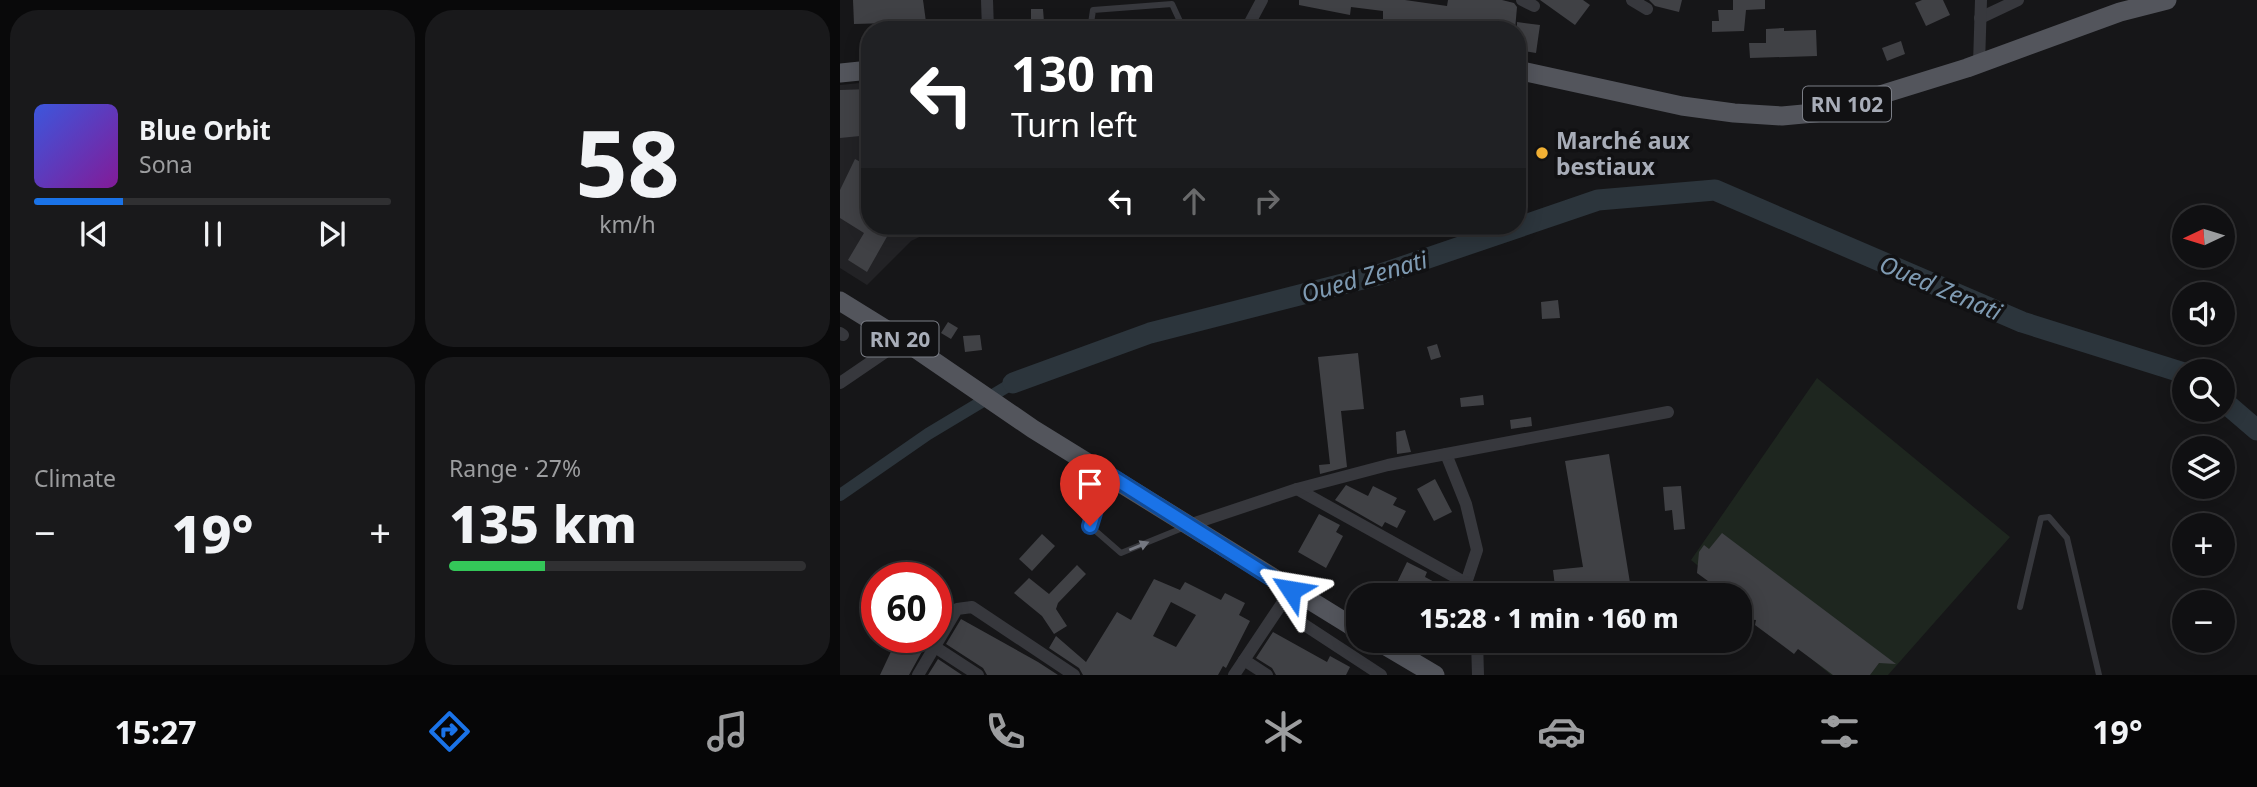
<!DOCTYPE html>
<meta charset="utf-8">
<style>
body{margin:0;font-family:"Noto Sans",sans-serif;background:#19191b;color:#f1f3f6;height:100vh;display:flex;flex-direction:column;font-size:26px;white-space:nowrap}
*{box-sizing:border-box;margin:0}
p{font-size:23px;color:#9c9d9f}
.icon{flex:none;width:38px;height:38px;fill:none;stroke:currentColor;stroke-width:2;stroke-linecap:round;stroke-linejoin:round}
.map{position:relative;flex:1;overflow:hidden}
.sheet{display:flex;flex-direction:column;gap:10px;padding:10px;background:#09090a;width:840px}
.sheet>*{flex:none}
.banner{position:absolute;left:21px;top:21px;width:665px;height:214px;border-radius:28px;box-shadow:0 4px 18px #0003,0 0 0 2px #303032;background:#202124;color:#fff;overflow:hidden}
.needle{width:46px;rotate:266deg}
.controls{position:absolute;left:1332px;top:205px;display:grid;gap:14px}
.controls a{display:grid;place-items:center;width:63px;height:63px;border-radius:50%;background:#101012;box-shadow:0 4px 18px #0003,0 0 0 2px #303032;font-size:35px}
.speed{position:absolute;left:21px;top:562px;display:flex;gap:14px;font-size:35px;font-weight:700;text-align:center}
.speed>*{display:grid;place-content:center;width:91px;height:91px;border-radius:50%;background:#101012;box-shadow:0 4px 18px #0003,0 0 0 2px #303032;line-height:1}
.speed .limit{border:10px solid #d22;background:#fff;color:#111}
.pin{position:absolute;display:grid;place-items:center;width:60px;height:60px;color:#fff;margin:-72px -30px;border-radius:50% 50% 50% 0;rotate:-45deg;box-shadow:0 0 7px #0007}
.pin .icon{rotate:45deg}
.me{position:absolute;width:77px;margin:-38px;rotate:303deg;stroke-linejoin:round;filter:drop-shadow(0 0 5px #0008)}
.turn{display:flex;align-items:center;gap:24px;height:147px;padding:0 35px;font-size:32px}
.turn .icon{width:91px;height:91px;stroke-width:2.5}
.turn b{display:block;font-size:49px;line-height:60px}
.lanes{display:flex;align-items:center;height:66px;padding:0 35px;background:#0003;justify-content:center;gap:35px;direction:ltr}
.lanes .off{opacity:.35}
.big{font-size:52px;font-weight:800;line-height:1.1}
.sheet .card{flex:1;display:flex;flex-direction:column;justify-content:center;gap:10px;min-width:0;padding:0 24px;border-radius:28px;background:#19191b}
.sheet .dial{align-items:center;gap:0}
.dial b{font-size:91px;line-height:1}
.song{display:flex;align-items:center;gap:21px}
.cover{width:84px;height:84px;border-radius:10px;background:linear-gradient(135deg,hsl(230 70% 55%),hsl(290 70% 35%))}
.played{height:7px;border-radius:4px;background:linear-gradient(90deg,#1a73e8 25%,#303032 25%)}
.keys{display:flex;justify-content:space-around;direction:ltr}
.heat{display:flex;justify-content:space-between;align-items:center;font-size:38px;direction:ltr}
.charge{height:10px;border-radius:5px;background:linear-gradient(90deg,#34c759 27%,#303032 0)}
.sheet .tiles{flex:1;display:grid;gap:10px;grid-template-columns:repeat(2,1fr)}
.trip{position:absolute;left:506px;top:583px;width:406px;height:70px;border-radius:28px;background:#101012;box-shadow:0 4px 18px #0003,0 0 0 2px #303032;font-weight:800;line-height:70px;text-align:center}
.tab-bar{display:flex;height:112px;justify-content:space-around;align-items:center;background:#060607;color:#9c9d9f}
.tab-bar .icon{width:49px;height:49px}
.tab-bar .active{color:#1a73e8}
.tab-bar b{font-size:32px;color:#f1f3f6}
main{display:flex;flex:1;min-height:0}
.map>svg:first-child{display:block}
.built{fill:#222225}
.green{fill:#1e261f}
.lines{fill:none;stroke-linecap:round;stroke-linejoin:round}
.canal{stroke:#2c353c;stroke-width:12}
.river{stroke:#2c353c;stroke-width:21}
.building{fill:#404145;fill-rule:evenodd}
.lane{stroke:#37383d;stroke-width:6}
.street{stroke:#37383d;stroke-width:12}
.primary{stroke:#53555c;stroke-width:19}
.oneway{fill:#757881}
.route-casing{stroke:#114b97;stroke-width:18}
.route{stroke:#1a73e8;stroke-width:12}
.poi-dot{fill:#f2b134;stroke:#111113;stroke-width:2.5}
.labels{text-anchor:middle;dominant-baseline:central;stroke-width:7;stroke-linejoin:round;paint-order:stroke}
.shield{fill:#111113;stroke:#7b7e86;stroke-width:2}
.shield-label{font-size:21px;font-weight:bold;fill:#a8adb8}
.poi-label{font-size:23px;font-weight:bold;fill:#a8adb8;stroke:#111113;text-anchor:start}
.water-label{font-size:24px;font-style:italic;fill:#7f9bb3;stroke:#111113}
</style>
<main>
<section class="sheet">
<div class="tiles">
<div class="card">
<div class="song"><i class="cover"></i><div><b>Blue Orbit</b><p>Sona</p></div></div>
<div class="played"></div>
<div class="keys"><svg class="icon" aria-label="previous" viewBox="0 0 24 24"><path d="M18 5L8 12l10 7zM5 5v14"/></svg><svg class="icon" aria-label="pause" viewBox="0 0 24 24"><path d="M8 5v14M16 5v14"/></svg><svg class="icon" aria-label="next" viewBox="0 0 24 24"><path d="M6 5l10 7-10 7zM19 5v14"/></svg></div>
</div>
<div class="card dial"><b>58</b><p>km/h</p></div>
<div class="card"><p>Climate</p>
<div class="heat"><a>−</a><b class="big">19°</b><a>+</a></div>
</div>
<div class="card"><p>Range · 27%</p><b class="big">135 km</b><div class="charge"></div></div>
</div>
</section>
<div class="map">
<svg width="1417" height="675" viewBox="0 0 1417 675">
<rect width="100%" height="100%" fill="#161618"/>
<polygon class="built" points="30,82 30,226 102,226 71,241 27,285 0,268 0,85"/>
<polygon class="green" points="977,378 1170,537 1048,675 991,675 900,600 900,595 894,595 851,560"/>
<g class="lines">
<polyline class="canal" points="0,495 88,434 173,383"/>
<g class="river">
<polyline points="173,383 310,333 538,275 758,200 875,190 1182,322 1344,373"/>
<polyline points="1382,400 1417,430"/>
</g>
</g>
<g class="building">
<polygon points="13,0 83,0 86,22 14,24"/>
<polygon points="459,0 565,0 607,6 608,0 662,0 674,3 677,7 675,30 585,30 543,22 543,11 511,7 510,15 459,5"/>
<polygon points="700,0 743,0 750,5 735,25"/>
<polygon points="809,0 842,0 839,12 815,6"/>
<polygon points="893,0 925,0 925,9 906,10 904,31 872,32 872,21 879,21 878,10 893,10"/>
<polygon points="1082,0 1103,0 1110,15 1086,26 1075,3"/>
<polygon points="191,9 203,9 204,22 191,22"/>
<polygon points="677,22 700,25 696,53 677,50"/>
<polygon points="944,28 944,31 976,30 977,56 910,58 909,43 926,43 926,29"/>
<polygon points="1061,41 1065,54 1047,61 1042,48"/>
<polygon points="30,89 30,135 0,138 0,90"/>
<polygon points="15,159 30,167 30,179 20,199 30,205 30,226 53,226 27,272 8,260 24,233 0,218 0,190"/>
<polygon points="718,300 720,318 702,319 701,302"/>
<polygon points="108,322 118,328 111,339 101,333"/>
<polygon points="140,335 142,350 125,352 123,336"/>
<polygon points="597,344 601,357 591,360 587,347"/>
<polygon points="518,353 524,409 501,411 507,467 480,474 479,465 490,464 478,357"/>
<polygon points="643,395 644,405 621,407 620,398"/>
<polygon points="691,417 692,426 671,429 670,420"/>
<polygon points="565,430 571,452 557,454 556,432"/>
<polygon points="769,454 792,595 716,595 713,570 743,567 725,461"/>
<polygon points="595,479 612,512 594,521 577,489"/>
<polygon points="506,485 528,496 533,486 557,498 553,505 566,511 557,528 545,522 542,527 495,500"/>
<polygon points="841,486 845,529 834,530 832,510 825,511 823,487"/>
<polygon points="479,514 500,525 496,532 503,536 486,568 458,552"/>
<polygon points="882,533 1056,664 1039,663 1030,675 993,675 958,649 954,654 915,625 916,620 905,619 910,613 900,605 900,595 887,595 857,573 859,552 864,545 869,549"/>
<polygon points="202,534 215,546 192,571 179,559"/>
<polygon points="567,562 587,572 585,577 619,595 551,595"/>
<polygon points="237,565 246,574 218,603 216,609 227,626 214,634 202,616 174,593 189,578 209,594"/>
<path d="M314,579l26,11 5,-8 36,18 4,-7 20,10 -6,12 11,6 -24,47 -3,-2 -5,9h-135l-4,-7 -30,-20 7,-12 30,26 31,-50 14,8zM331,602l25,13 -20,32 -23,-11z"/>
<polygon points="96,595 110,603 96,627"/>
<polygon points="121,619 198,662 218,675 147,675 143,668 106,644"/>
<polygon points="433,632 487,662 490,656 510,667 506,675 436,675 432,668 416,658"/>
<polygon points="63,637 90,637 69,675 40,675 55,643 59,645"/>
<polygon points="98,659 122,675 88,675"/>
</g>
<g class="lines">
<g class="lane">
<polyline points="250,30 253,10 332,4 344,30"/>
<polyline points="264,478 250,526 281,553 345,527"/>
<polyline points="1180,607 1201,518 1209,517 1227,538 1259,675"/>
</g>
<g class="street">
<polyline points="147,0 148,30"/>
<polyline points="682,0 694,6"/>
<polyline points="792,0 807,9"/>
<polyline points="1140,18 1178,0"/>
<polyline points="406,30 422,0"/>
<polyline points="1139,64 1141,0"/>
<polyline points="0,333 3,335"/>
<polyline points="0,383 63,340"/>
<polyline points="606,454 626,504 637,550 626,583"/>
<polyline points="457,489 626,583 629,595"/>
<polyline points="349,525 457,489 548,465 828,412"/>
<polyline points="451,590 457,620 541,675"/>
<polyline points="637,640 638,675"/>
<polyline points="95,647 138,675"/>
<polyline points="404,660 427,675"/>
<polyline points="78,675 117,609 132,607 234,675"/>
<polyline points="394,675 451,590"/>
</g>
<g class="primary">
<polyline points="677,70 842,106 894,113 942,116 985,112 1127,68 1280,12 1327,0"/>
<polyline points="0,73 30,70"/>
<polyline points="0,301 63,340 193,429 518,630"/>
<polyline points="536,640 595,675"/>
</g>
</g>
<defs><path id="oneway-solid" d="M-6-.8H1V-3.2L6.5 0L1 3.2V.8H-6Z" transform="scale(1.75)"/></defs>
<use class="oneway" href="#oneway-solid" transform="translate(299 546) rotate(-22)"/>
<g class="lines">
<defs>
<polyline id="route" points="250,526 266,473 451,590"/>
</defs>
<use href="#route" class="route-casing"/>
<use href="#route" class="route"/>
</g>
<circle class="poi-dot" cx="702" cy="153" r="7"/>
<g class="labels">
<g class="shield">
<rect x="963" y="86.5" width="88" height="35" rx="5"/>
<rect x="21.5" y="321.5" width="77" height="35" rx="5"/>
</g>
<g class="shield-label">
<text x="1007" y="104">RN 102</text>
<text x="60" y="339">RN 20</text>
</g>
<g class="poi-label">
<text x="716" y="140">Marché aux<tspan x="716" dy="26">bestiaux</tspan></text>
</g>
<g class="water-label">
<text transform="translate(524 276) rotate(-16)">Oued Zenati</text>
<text transform="translate(1101 287) rotate(23)">Oued Zenati</text>
</g>
</g>
</svg>
<div class="controls">
<a><svg class="needle" viewBox="-14 -14 28 28"><path d="M0-13l5 13h-10z" fill="#e53935"/><path d="M0 13l5-13h-10z" fill="#9c9d9f"/></svg></a>
<a><svg class="icon" aria-label="sound" viewBox="0 0 24 24"><path d="M4 9h4l5-4v14l-5-4H4zM17 9q2 3 0 6"/></svg></a>
<a><svg class="icon" aria-label="search" viewBox="0 0 24 24"><circle cx="10" cy="10" r="6"/><path d="M15 15l6 6"/></svg></a>
<a><svg class="icon" aria-label="layers" viewBox="0 0 24 24"><path d="M12 4l9 5-9 5-9-5zM3 14l9 5 9-5"/></svg></a>
<a>+</a>
<a>−</a>
</div>
<div class="speed"><div class="limit">60</div></div>
<div class="pin" style="left:250px;top:526px;background:#d93025"><svg class="icon" aria-label="arrive" viewBox="0 0 24 24"><path d="M6 21V4h12l-3 4 3 4H6"/></svg></div>
<svg class="me" style="left:451px;top:590px" viewBox="-20 -20 40 40"><path d="M0-17L14 15 0 8-14 15z" fill="#1a73e8" stroke="#fff" stroke-width="4"/></svg>
<div class="trip">15:28 · 1 min · 160 m</div>
<div class="banner">
<div class="turn"><svg class="icon" aria-label="left" viewBox="0 0 24 24"><path d="M17 20v-9H6M10 6l-5 5 5 5"/></svg><div><b>130 m</b>Turn left</div></div>
<div class="lanes"><svg class="icon" aria-label="left" viewBox="0 0 24 24"><path d="M17 20v-9H6M10 6l-5 5 5 5"/></svg><svg class="icon off" aria-label="ahead" viewBox="0 0 24 24"><path d="M12 20V5M6 11l6-6 6 6"/></svg><svg class="icon off" aria-label="right" viewBox="0 0 24 24"><path d="M7 20v-9h11M14 6l5 5-5 5"/></svg></div>
</div>
</div>
</main>
<nav class="tab-bar">
<b>15:27</b>
<svg class="icon active" aria-label="directions" viewBox="0 0 24 24"><path d="M12 3l9 9-9 9-9-9zM9 14v-3h6M13 9l2 2-2 2"/></svg>
<svg class="icon" aria-label="music" viewBox="0 0 24 24"><path d="M9 18V5l10-2v13"/><circle cx="6" cy="18" r="3"/><circle cx="16" cy="16" r="3"/></svg>
<svg class="icon" aria-label="phone" viewBox="0 0 24 24"><path d="M5 4h4l2 5-3 2q2 4 5 5l2-3 5 2v4C11 20 4 13 5 4z"/></svg>
<svg class="icon" aria-label="climate" viewBox="0 0 24 24"><path d="M12 3v18M4 7l16 10M4 17L20 7"/></svg>
<svg class="icon" aria-label="car" viewBox="0 0 24 24"><path d="M5 17H2v-5l4-1 3-4h7l3 4 3 1v5h-3M9 17h6M6 11h13"/><circle cx="7" cy="17" r="2"/><circle cx="17" cy="17" r="2"/></svg>
<svg class="icon" aria-label="filters" viewBox="0 0 24 24"><path d="M4 7h16M4 17h16"/><circle cx="9" cy="7" r="2"/><circle cx="15" cy="17" r="2"/></svg>
<b>19°</b>
</nav>
